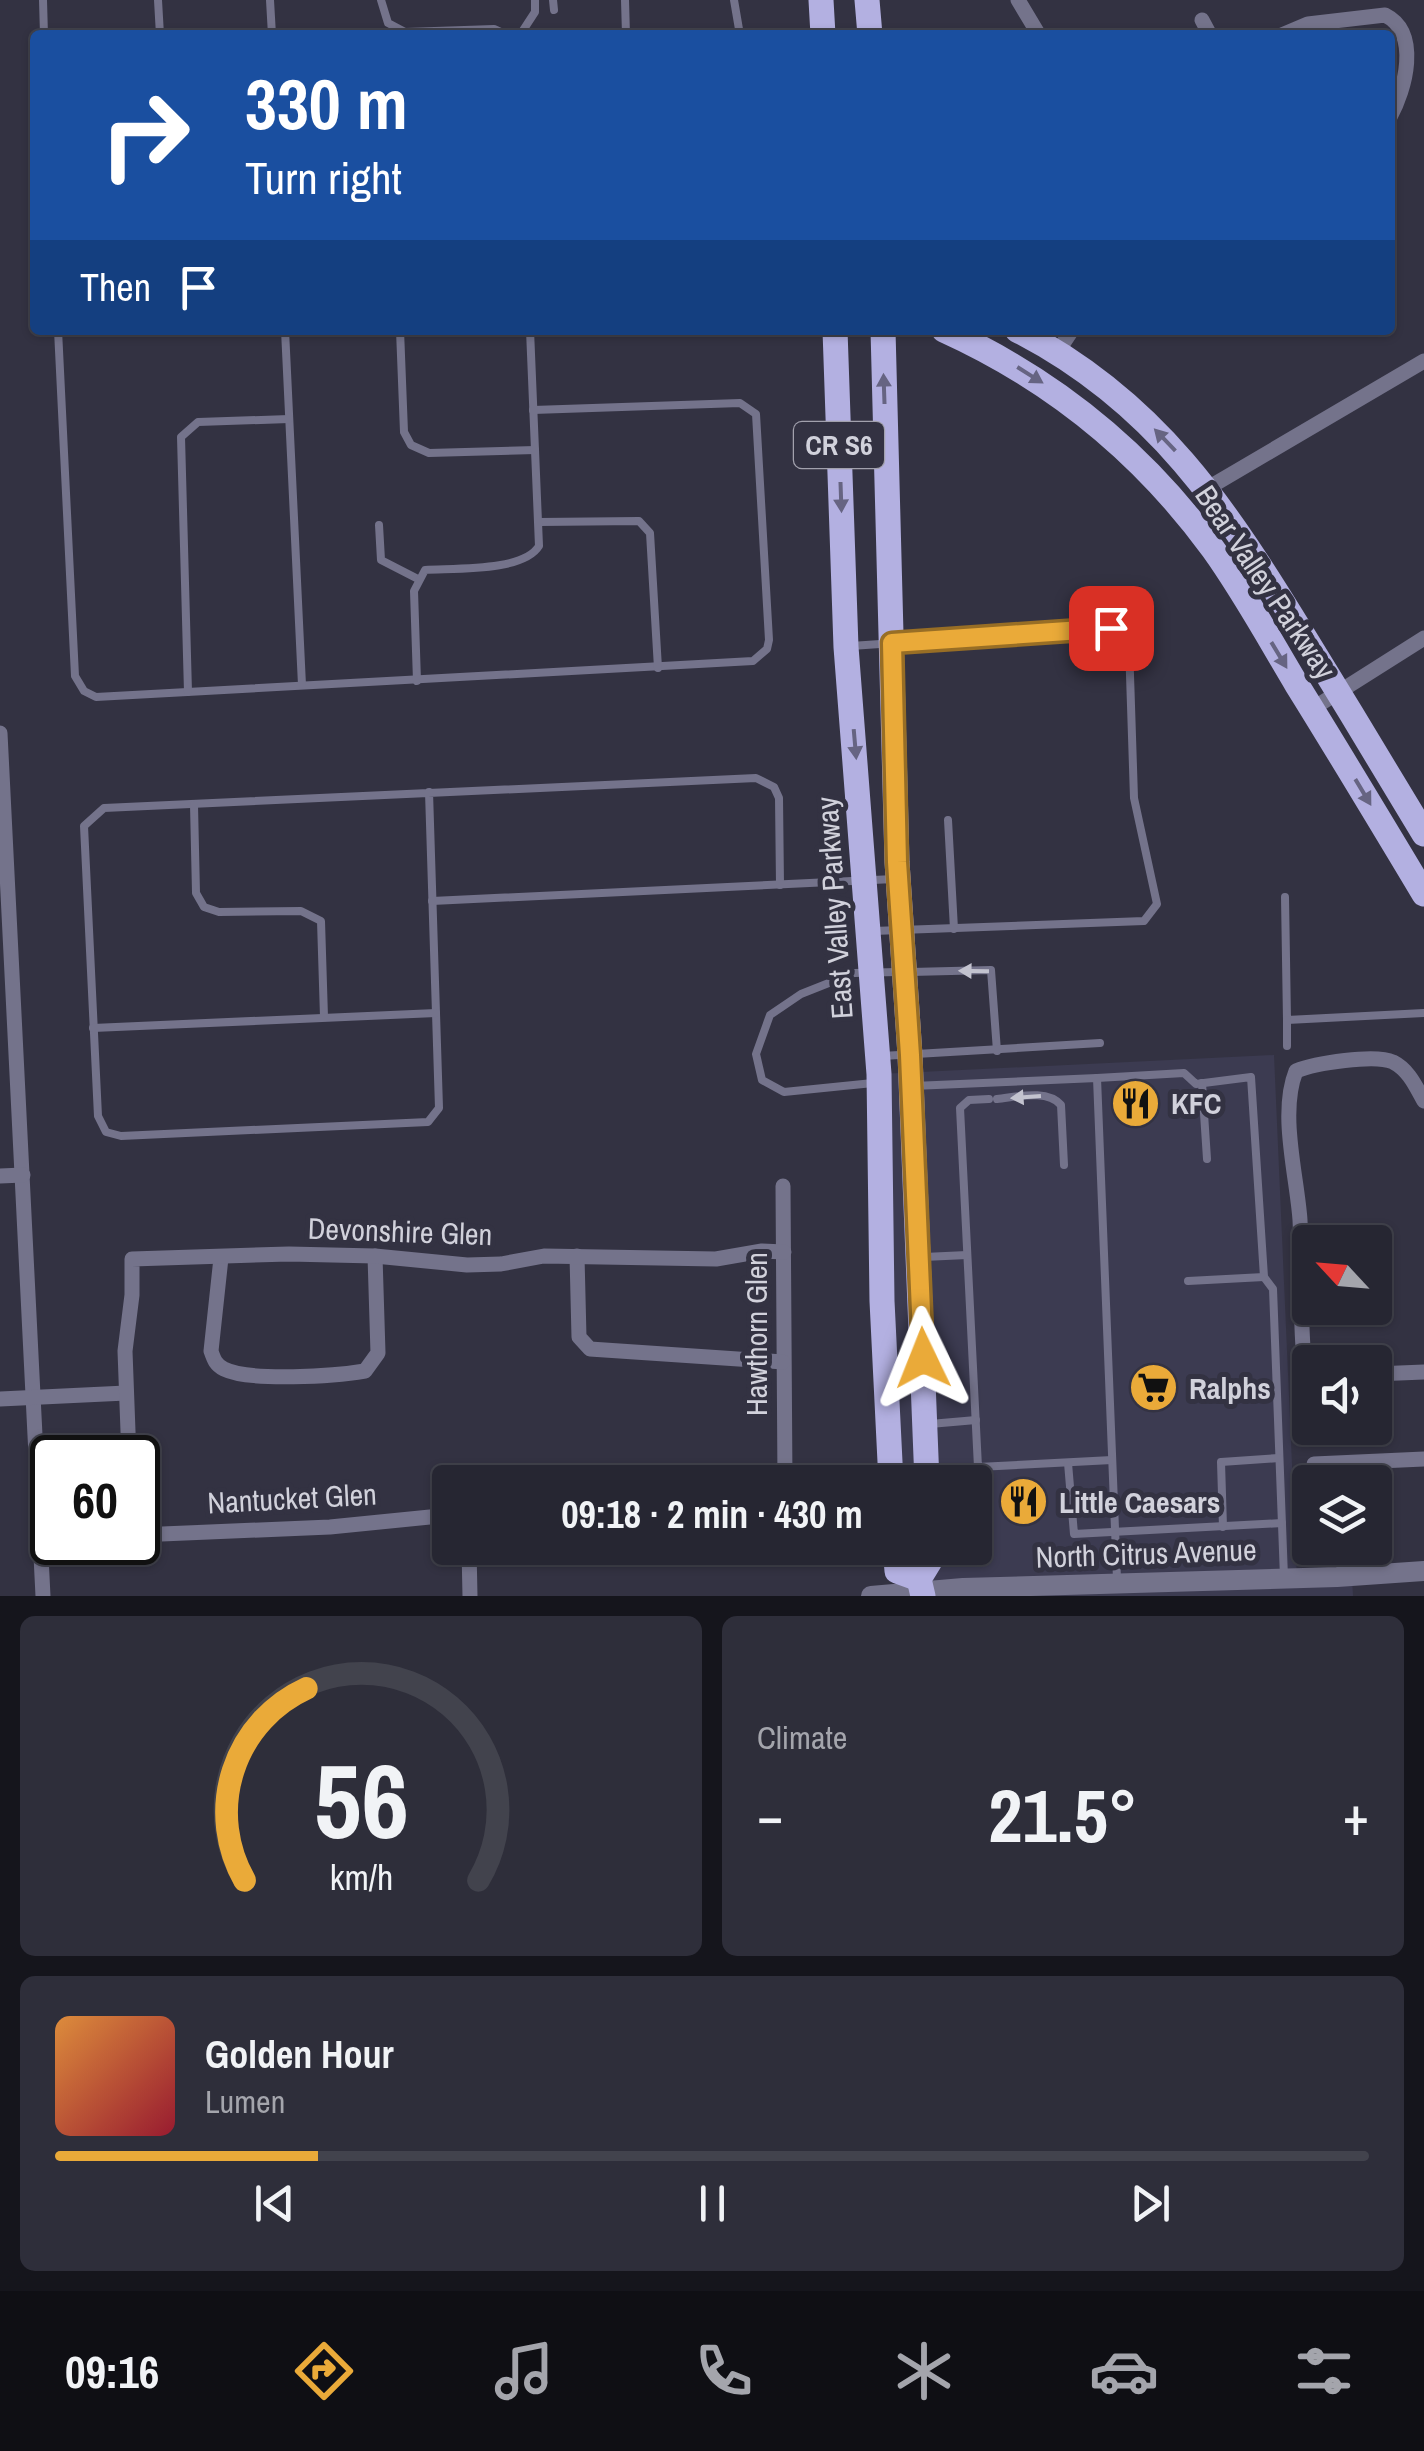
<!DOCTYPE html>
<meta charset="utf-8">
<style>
body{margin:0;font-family:"Archivo Narrow",sans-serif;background:#2e2e3a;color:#f1f3f6;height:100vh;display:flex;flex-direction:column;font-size:38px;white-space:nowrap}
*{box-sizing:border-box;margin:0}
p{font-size:32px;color:#a4a5ac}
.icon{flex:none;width:55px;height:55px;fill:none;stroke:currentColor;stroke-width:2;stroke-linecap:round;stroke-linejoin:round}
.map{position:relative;height:1596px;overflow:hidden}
.drawer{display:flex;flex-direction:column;gap:20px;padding:20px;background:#15151c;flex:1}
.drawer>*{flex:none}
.top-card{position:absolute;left:30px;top:30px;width:1365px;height:305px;border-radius:10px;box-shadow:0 2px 8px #0004,0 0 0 2px #42434d;background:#1a4fa0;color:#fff;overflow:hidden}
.needle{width:65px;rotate:296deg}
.fabs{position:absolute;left:1292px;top:1225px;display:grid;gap:20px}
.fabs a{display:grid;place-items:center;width:100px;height:100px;border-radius:10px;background:#262632;box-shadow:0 2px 8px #0004,0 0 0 2px #42434d;font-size:50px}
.speed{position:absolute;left:30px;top:1435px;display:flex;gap:20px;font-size:50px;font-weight:700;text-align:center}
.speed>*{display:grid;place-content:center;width:130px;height:130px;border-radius:50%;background:#262632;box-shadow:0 2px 8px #0004,0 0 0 2px #42434d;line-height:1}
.speed .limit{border:5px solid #111;border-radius:15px;background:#fff;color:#111}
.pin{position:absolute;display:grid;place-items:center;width:85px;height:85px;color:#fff;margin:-42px;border-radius:20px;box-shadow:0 5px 15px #0006}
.me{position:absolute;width:110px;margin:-55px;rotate:358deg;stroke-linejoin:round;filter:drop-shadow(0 0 8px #0008)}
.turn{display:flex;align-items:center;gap:35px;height:210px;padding:0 50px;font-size:45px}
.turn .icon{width:130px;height:130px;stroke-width:2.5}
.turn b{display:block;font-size:70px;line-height:85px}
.then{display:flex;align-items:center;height:95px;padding:0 50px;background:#0003;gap:20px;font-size:38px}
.big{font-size:75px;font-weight:800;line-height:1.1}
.drawer .widget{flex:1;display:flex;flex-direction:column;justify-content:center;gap:15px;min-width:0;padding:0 35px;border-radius:15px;background:#2e2e3a}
.drawer .dial{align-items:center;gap:0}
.dial svg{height:260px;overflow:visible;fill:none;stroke:#42434d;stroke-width:7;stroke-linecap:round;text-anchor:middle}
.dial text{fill:#f1f3f6;stroke:none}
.song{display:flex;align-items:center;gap:30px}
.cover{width:120px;height:120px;border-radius:15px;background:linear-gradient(135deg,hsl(30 70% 55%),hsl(350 70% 35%))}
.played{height:10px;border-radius:5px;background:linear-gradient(90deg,#eaaa39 20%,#42434d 20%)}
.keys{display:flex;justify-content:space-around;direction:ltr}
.heat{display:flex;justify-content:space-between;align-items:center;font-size:55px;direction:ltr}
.drawer .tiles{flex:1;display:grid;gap:20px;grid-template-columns:1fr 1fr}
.widget:last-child{grid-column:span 2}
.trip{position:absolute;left:432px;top:1465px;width:560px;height:100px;border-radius:10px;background:#262632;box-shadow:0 2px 8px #0004,0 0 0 2px #42434d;font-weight:800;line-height:100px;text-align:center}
.tabs{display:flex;height:160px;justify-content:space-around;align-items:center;background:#0f0f14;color:#a4a5ac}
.tabs .icon{width:70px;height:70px}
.tabs .current{color:#eaaa39}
.tabs b{font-size:45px;color:#f1f3f6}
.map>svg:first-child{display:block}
.built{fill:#3c3b51}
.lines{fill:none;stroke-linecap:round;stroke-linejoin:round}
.service{stroke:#74738b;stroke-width:8}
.minor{stroke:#74738b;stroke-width:15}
.tertiary{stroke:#74738b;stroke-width:20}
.primary{stroke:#b3b0e1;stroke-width:25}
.oneway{fill:#666482}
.oneway2{fill:#c3c3cf}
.route-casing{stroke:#986e25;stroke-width:25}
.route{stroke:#eaaa39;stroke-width:18}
.labels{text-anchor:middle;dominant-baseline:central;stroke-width:10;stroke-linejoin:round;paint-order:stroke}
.shield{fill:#333242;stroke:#a2a1ad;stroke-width:2.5}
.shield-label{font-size:28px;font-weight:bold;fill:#d1d1db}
.street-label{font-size:30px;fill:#d1d1db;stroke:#333242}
.poi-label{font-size:30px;font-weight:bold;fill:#d1d1db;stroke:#333242;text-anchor:start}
</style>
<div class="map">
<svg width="1424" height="1596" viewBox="0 0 1424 1596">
<rect width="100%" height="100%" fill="#333242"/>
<polygon class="built" points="1274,1055 1297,1578 1352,1577 1353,1596 923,1596 895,1548 975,1548 975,1482 891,1482 879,1074"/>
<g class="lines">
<g class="service">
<polyline points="43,0 44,35"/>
<polyline points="158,0 160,35"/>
<polyline points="270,0 272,35"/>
<polyline points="381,0 388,23 405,32 494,29 507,35"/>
<polyline points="553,0 554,10"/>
<polyline points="625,0 626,35"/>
<polyline points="734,0 740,35"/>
<polyline points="520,35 535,12 535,0"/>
<polyline points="58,330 75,676 84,691 96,697 753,661 767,649 769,640 756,414 740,403 533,410"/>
<polyline points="285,330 302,685"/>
<polyline points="400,330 404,432 411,445 429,453 535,450"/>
<polyline points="539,522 639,521 650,533 658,668"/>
<polyline points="379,525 381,560 418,579"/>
<polyline points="851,646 1111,628 1122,634 1129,644 1134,798 1157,904 1144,921 873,931"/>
<path d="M417,681l-3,-90 11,-21c29,-2 98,2 114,-24l-9,-216"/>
<polyline points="188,692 181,437 198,422 289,419"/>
<polyline points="429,792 439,1108 428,1122 121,1136 106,1132 98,1116 84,826 104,808 756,778 774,787 779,798 780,885"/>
<polyline points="194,805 196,893 204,907 219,912 301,911 321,921 324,1017"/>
<polyline points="948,820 954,929"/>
<polyline points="1285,897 1287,1020 1424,1013"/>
<polyline points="432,901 894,879"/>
<polyline points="911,972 991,970 997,1051"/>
<polyline points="93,1028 436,1013"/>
<polyline points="1287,1046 1287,1020"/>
<polyline points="882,1056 1100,1043"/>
<polyline points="1097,1078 1184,1073 1196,1084 1251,1077 1264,1277 1273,1289 1284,1577"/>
<polyline points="873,1083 784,1092 762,1080 756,1054 770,1015 801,994 854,973 897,972"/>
<polyline points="1202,1083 1207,1159"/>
<polyline points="913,1086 1097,1078 1117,1579"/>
<polyline points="989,1099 969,1100 960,1108 978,1467 1112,1460"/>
<path d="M997,1099c20,-2 50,-10 64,6l3,60"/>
<polyline points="924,1257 967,1255"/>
<polyline points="1188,1281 1264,1277"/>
<polyline points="930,1424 976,1420"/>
<polyline points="1068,1463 1074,1534 1282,1523"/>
<polyline points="1223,1527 1221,1462 1279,1458"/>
</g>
<g class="minor">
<polyline points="1018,0 1039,35"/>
<polyline points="1202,20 1210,35"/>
<path d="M1282,35l26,-11 77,-9c36,18 20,75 5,102"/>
<polyline points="1058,351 1072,330"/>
<polyline points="1208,488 1424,361"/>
<polyline points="1312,709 1424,638"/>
<polyline points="0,733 43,1596"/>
<polyline points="0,1176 23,1175"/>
<polyline points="783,1186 785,1482"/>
<polyline points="577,1256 579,1337 590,1349 783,1362"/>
<path d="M221,1258l-10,93c3,9 5,14 13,18 26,13 112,7 141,2l13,-18 -3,-97"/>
<path d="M1310,1366l-7,-19c-3,-42 -1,-85 -3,-127 -3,-44 -21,-107 -4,-149 19,-8 79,-17 97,-9 16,8 23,25 31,39"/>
<polyline points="1375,1374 1424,1372"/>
<polyline points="0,1399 126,1393"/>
<polyline points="129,1458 125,1351 132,1295 132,1259 289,1254 375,1256 467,1265 501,1264 544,1256 716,1259 762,1251 784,1252"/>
<polyline points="1314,1464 1424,1459"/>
<polyline points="138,1535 330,1527 450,1515"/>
<polyline points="469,1548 470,1596"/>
</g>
<polyline class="tertiary" points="871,1596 963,1588 1337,1577 1424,1571"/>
<g class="primary">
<polyline points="821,0 823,35"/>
<polyline points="867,0 870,35"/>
<polyline points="835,330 846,647 879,1074 882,1301 891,1482"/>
<polyline points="883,330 897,862 910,1055 927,1482"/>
<path d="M944,330c108,49 199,123 269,219 31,43 57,91 84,136 43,69 85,139 127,209"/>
<path d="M1017,330c139,71 209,179 288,308 40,65 80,131 119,196"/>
<polyline points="895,1548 897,1571 919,1579"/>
<polyline points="923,1596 919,1579 930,1561 929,1548"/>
</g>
</g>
<defs><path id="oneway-solid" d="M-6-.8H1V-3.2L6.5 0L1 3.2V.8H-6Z" transform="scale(2.5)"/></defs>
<g class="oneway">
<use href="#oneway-solid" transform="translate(1030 375) rotate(32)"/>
<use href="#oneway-solid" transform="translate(884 389) rotate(-92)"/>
<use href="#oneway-solid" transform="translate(1165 440) rotate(-134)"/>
<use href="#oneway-solid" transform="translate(841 497) rotate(88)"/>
<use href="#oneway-solid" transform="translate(1279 655) rotate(59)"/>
<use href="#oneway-solid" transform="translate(855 744) rotate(85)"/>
<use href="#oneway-solid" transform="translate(1363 792) rotate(59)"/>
</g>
<g class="oneway2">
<use href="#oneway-solid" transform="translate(974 971) rotate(-179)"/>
<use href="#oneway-solid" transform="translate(1026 1097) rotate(176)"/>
</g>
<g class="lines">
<defs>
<polyline id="route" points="923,1358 910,1055 897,862 892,643 1111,628"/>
</defs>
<use href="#route" class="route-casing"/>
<use href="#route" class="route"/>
</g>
<defs>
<symbol id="restaurant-disc" viewBox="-11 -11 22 22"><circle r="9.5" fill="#eaaa39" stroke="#333242"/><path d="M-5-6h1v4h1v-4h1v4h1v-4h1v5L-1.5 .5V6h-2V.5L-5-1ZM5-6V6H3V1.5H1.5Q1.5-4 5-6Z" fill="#111"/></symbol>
<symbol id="supermarket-disc" viewBox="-11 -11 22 22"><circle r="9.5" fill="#eaaa39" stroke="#333242"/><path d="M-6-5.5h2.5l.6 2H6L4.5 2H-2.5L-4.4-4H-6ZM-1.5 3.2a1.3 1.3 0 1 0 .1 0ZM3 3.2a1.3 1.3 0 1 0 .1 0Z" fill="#111"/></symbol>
</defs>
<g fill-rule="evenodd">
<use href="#restaurant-disc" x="1108" y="1076" width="55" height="55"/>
<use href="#supermarket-disc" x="1126" y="1360" width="55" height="55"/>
<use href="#restaurant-disc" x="996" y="1474" width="55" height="55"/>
</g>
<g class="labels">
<rect class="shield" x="794" y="422" width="90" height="46" rx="8"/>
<g class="shield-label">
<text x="839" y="445">CR S6</text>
</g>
<g class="street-label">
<text transform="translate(1266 582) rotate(56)">Bear Valley Parkway</text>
<text transform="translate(834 908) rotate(-94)">East Valley Parkway</text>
<text transform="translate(400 1231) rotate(2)">Devonshire Glen</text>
<text transform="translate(756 1334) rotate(-90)">Hawthorn Glen</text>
<text transform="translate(292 1498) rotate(-3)">Nantucket Glen</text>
<text transform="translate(1146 1553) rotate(-2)">North Citrus Avenue</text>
</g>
<g class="poi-label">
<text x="1171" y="1103">KFC</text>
<text x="1189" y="1388">Ralphs</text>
<text x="1059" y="1502">Little Caesars</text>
</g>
</g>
</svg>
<div class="fabs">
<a><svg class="needle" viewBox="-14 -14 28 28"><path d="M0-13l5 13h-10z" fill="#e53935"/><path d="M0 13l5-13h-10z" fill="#a4a5ac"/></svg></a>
<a><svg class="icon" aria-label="sound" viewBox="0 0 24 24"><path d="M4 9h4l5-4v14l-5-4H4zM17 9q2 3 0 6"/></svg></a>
<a><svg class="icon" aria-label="layers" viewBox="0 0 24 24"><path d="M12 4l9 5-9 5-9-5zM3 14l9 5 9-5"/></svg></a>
</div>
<div class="speed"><div class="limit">60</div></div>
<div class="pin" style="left:1111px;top:628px;background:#d93025"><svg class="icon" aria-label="arrive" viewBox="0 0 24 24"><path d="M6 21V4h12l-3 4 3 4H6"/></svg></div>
<svg class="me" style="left:923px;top:1358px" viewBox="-20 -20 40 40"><path d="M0-17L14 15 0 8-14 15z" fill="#eaaa39" stroke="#fff" stroke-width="4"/></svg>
<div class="trip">09:18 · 2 min · 430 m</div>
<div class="top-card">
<div class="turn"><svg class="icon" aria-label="right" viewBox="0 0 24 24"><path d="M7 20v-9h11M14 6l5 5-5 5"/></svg><div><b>330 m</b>Turn right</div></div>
<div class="then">Then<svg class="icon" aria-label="arrive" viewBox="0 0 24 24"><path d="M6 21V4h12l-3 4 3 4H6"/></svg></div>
</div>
</div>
<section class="drawer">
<div class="tiles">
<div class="widget dial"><svg viewBox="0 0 100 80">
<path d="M14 69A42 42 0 1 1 86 69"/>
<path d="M14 69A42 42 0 0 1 33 10" stroke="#eaaa39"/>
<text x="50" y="56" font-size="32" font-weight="700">56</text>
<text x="50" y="72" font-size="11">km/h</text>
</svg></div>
<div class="widget"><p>Climate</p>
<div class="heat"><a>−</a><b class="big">21.5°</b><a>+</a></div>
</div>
<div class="widget">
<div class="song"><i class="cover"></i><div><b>Golden Hour</b><p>Lumen</p></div></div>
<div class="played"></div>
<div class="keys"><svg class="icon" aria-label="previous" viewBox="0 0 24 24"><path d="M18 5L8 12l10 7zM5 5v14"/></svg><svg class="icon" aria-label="pause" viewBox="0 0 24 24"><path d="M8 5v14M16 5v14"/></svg><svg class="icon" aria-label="next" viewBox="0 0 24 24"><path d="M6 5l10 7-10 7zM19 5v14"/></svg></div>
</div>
</div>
</section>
<nav class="tabs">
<b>09:16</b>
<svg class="icon current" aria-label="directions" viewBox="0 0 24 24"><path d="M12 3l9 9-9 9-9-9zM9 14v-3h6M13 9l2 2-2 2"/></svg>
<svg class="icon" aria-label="music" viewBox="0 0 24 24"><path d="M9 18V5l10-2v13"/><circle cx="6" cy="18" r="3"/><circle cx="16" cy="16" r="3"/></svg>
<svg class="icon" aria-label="phone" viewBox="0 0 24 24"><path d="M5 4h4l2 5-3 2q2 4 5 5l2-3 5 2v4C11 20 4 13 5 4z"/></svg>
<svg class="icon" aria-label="climate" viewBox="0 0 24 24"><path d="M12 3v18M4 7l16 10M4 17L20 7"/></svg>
<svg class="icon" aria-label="car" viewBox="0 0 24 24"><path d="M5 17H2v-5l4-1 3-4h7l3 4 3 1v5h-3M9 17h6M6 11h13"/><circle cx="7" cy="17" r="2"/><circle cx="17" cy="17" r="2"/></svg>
<svg class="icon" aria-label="filters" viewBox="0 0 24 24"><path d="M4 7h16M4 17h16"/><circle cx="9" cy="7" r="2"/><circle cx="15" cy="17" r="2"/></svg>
</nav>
